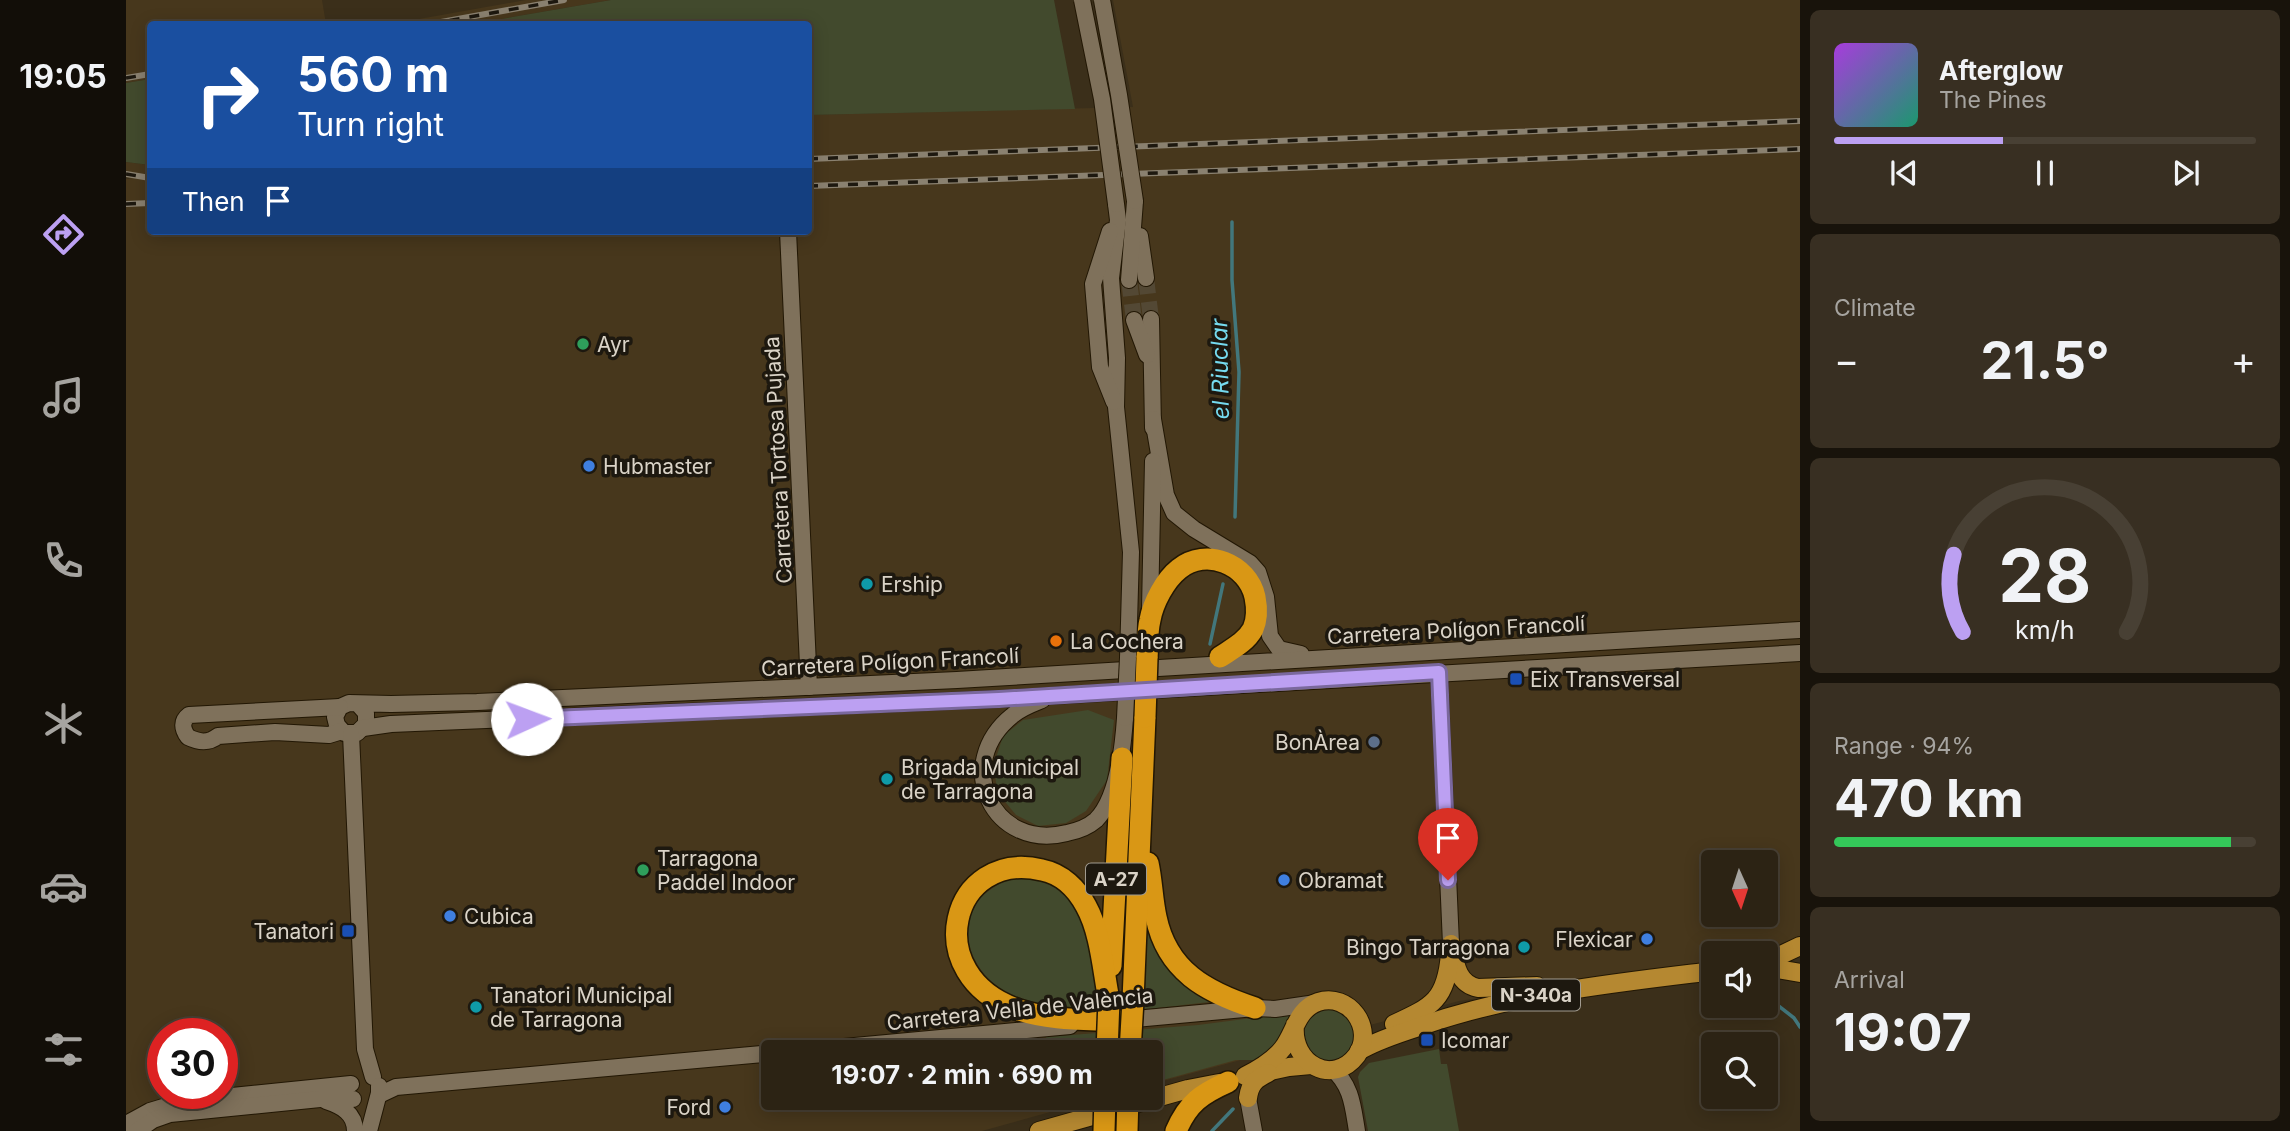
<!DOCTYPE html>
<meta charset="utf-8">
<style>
body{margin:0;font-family:Inter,sans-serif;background:#382f22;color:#f1f3f6;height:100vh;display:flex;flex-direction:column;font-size:26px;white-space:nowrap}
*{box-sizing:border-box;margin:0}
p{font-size:23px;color:#a6a4a0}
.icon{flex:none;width:38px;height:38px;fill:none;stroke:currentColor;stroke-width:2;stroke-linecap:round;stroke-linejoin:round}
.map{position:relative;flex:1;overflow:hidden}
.drawer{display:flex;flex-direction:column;gap:10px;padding:10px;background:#18130b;width:490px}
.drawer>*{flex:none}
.guide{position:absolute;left:21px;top:21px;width:665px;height:214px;border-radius:7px;box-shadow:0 4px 18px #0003,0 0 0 2px #484034;background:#1a4fa0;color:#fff;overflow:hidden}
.needle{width:46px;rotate:177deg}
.tools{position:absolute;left:1575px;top:850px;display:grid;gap:14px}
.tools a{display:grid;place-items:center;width:77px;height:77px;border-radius:7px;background:#2c2314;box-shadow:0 4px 18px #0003,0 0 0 2px #484034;font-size:35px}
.speed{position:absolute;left:21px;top:1018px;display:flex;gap:14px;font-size:35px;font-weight:700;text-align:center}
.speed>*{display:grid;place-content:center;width:91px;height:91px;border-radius:50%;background:#2c2314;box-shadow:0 4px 18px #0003,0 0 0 2px #484034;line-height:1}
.speed .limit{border:10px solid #d22;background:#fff;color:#111}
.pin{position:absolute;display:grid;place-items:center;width:60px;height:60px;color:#fff;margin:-72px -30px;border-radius:50% 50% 50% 0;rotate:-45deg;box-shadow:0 0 7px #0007}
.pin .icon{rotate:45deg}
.me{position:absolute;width:77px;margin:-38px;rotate:88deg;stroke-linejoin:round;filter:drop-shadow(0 0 5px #0008)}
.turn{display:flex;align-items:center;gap:24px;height:147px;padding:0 35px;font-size:32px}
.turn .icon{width:91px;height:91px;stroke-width:2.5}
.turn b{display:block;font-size:49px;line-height:60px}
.then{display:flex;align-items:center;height:66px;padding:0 35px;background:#0003;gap:14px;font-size:26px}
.big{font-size:52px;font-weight:700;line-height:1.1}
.drawer .tile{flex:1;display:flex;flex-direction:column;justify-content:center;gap:10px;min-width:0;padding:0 24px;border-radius:10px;background:#382f22}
.drawer .dial{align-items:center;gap:0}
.dial svg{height:182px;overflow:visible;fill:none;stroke:#484034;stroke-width:7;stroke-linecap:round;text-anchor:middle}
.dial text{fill:#f1f3f6;stroke:none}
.song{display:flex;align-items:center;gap:21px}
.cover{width:84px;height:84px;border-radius:10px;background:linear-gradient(135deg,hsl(280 70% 55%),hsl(160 70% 35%))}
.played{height:7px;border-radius:4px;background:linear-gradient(90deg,#bca0f2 40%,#484034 40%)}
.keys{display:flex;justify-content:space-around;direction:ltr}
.heat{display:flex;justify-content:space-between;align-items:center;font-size:38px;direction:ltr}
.charge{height:10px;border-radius:5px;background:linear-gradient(90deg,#34c759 94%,#484034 0)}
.trip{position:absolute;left:635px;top:1040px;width:402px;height:70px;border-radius:7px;background:#2c2314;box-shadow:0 4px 18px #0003,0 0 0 2px #484034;font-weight:700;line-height:70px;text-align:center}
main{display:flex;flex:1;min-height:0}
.dock{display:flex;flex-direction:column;width:126px;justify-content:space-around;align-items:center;background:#120e08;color:#a6a4a0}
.dock .icon{width:49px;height:49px}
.dock .current{color:#bca0f2}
.dock b{font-size:32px;color:#f1f3f6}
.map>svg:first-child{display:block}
.built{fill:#47371c;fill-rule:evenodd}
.green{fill:#424a2d}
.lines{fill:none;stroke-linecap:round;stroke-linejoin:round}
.stream{stroke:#42777c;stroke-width:3.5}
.minor-tunnel{stroke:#534834;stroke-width:16;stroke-dasharray:16 8;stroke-linecap:butt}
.minor-casing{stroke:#221704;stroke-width:18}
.major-casing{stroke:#221704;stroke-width:20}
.highway-casing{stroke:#221704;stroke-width:24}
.minor{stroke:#7f715b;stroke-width:16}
.major{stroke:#b58831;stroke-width:18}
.highway{stroke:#d99715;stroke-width:21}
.rail-casing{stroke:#8a8170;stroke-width:6}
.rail{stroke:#1d180f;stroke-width:3.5;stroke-dasharray:10;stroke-linecap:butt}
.minor-bridge-casing{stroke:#221704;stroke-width:18;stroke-linecap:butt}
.highway-bridge-casing{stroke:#221704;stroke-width:24;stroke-linecap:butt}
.minor-bridge{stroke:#7f715b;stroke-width:16}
.highway-bridge{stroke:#d99715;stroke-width:21}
.route-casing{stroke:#7a689d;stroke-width:18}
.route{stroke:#bca0f2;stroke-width:12}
.leisure-dot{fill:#2e9e5b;stroke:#1d180f;stroke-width:2.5}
.shop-dot{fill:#3f7fe0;stroke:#1d180f;stroke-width:2.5}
.culture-dot{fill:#0f9aa8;stroke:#1d180f;stroke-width:2.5}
.food-dot{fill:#e8710a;stroke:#1d180f;stroke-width:2.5}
.transit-dot{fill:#1a4fb4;stroke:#1d180f;stroke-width:2.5}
.service-dot{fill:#5c6f8a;stroke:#1d180f;stroke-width:2.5}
.labels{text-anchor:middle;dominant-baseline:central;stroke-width:7;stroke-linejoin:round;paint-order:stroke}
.shield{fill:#1d180f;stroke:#a19b90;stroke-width:2}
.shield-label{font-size:19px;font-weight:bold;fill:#dad3c7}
.poi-label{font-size:21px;fill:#dad3c7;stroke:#1d180f;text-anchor:start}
.street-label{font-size:21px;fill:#dad3c7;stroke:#1d180f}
.water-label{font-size:23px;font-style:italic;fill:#75daef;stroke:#1d180f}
</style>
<main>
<nav class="dock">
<b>19:05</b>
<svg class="icon current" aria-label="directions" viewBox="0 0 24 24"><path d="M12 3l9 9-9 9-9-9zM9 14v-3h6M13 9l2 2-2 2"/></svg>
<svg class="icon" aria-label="music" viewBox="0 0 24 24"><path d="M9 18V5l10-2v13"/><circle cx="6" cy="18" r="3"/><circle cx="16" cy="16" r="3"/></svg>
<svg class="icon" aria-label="phone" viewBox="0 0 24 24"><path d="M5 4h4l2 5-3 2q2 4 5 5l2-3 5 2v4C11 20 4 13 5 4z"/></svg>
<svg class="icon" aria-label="climate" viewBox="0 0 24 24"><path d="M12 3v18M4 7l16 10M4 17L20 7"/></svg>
<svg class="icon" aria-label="car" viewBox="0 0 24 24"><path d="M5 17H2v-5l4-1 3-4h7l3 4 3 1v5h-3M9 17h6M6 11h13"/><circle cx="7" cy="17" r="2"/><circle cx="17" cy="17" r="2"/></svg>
<svg class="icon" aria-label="filters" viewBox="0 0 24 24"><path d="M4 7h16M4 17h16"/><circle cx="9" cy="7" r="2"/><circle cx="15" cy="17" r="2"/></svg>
</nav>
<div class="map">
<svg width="1674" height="1131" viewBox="0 0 1674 1131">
<rect width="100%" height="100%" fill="#3b2f1a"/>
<g class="built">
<polygon points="0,0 196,0 200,24 24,24 24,79 0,83"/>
<polygon points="400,0 485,0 346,24 265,24"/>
<path d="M987,0h687v951l-34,3h-53v9l-254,38 -307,83v-32h-378v45h330l-122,34h-856v-952h5l-5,-2v-15l24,3v66h658l1,-116 324,-8zM1587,863h53v52h-53zM37,1034h59v60h-59z"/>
</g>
<g class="green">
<polygon points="485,0 928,0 949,109 683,115 682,24 346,24"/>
<polygon points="24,79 24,165 0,162 0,83"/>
<polygon points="962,710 988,720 981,780 960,811 940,823 912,826 890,815 871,792 868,764 877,736 897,720"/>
<path d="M887,877c11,1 28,-1 38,5 37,19 45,78 46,117l45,-5 4,-83 71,90c-74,8 -231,38 -250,-65 -5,-30 23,-49 46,-59z"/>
<circle cx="1203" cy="1035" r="25"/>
<polygon points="1165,1013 1153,1043 1131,1060 1110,1060 1026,1083 1026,1052 921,1052 920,1037 1072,1025"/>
<polygon points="1313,1049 1315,1064 1321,1064 1333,1131 1242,1131 1232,1077 1234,1072 1243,1063"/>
<polygon points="924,1097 976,1097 926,1111"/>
</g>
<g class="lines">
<g class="stream">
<polyline points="1106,222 1106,280 1113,372 1109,517"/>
<polyline points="1084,644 1097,584"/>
<polyline points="1640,996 1668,1018 1674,1027"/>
<polyline points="1086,1131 1107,1109"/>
</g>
<g class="minor-tunnel">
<polyline points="1020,278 1025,319"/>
<polyline points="1003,280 1008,320"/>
</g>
<defs>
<g id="minor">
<polyline points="990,204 992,220 985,278 991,358 990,407 1005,552 1002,658"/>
<polyline points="662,231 683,687"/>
<polyline points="984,231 967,284 974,367 988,402"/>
<polyline points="1014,236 1020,278"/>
<polyline points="1003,280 1009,201"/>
<polyline points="1025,319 1027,428"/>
<polyline points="1008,320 1021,355"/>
<polyline points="1027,419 1040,495 1048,513 1068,529 1124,563 1132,572 1140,597 1144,636 1153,649 1175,654"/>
<polyline points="1024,610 1027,461"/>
<polyline points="1313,672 1325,944"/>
<path d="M916,700c-10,4 -21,8 -29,15 -62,49 -20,137 54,118 10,-2 21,-6 29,-13 22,-22 27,-73 29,-102"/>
<polyline points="232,704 240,713 240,724 231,733 218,733 211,725 209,717 214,707 223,703 265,704 351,702 831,680 1674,630"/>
<path d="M214,707l-151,8c-8,6 -7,14 -1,22 10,5 20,7 30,-1l57,-4 54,3 13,-4"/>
<polyline points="237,728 265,724 873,699 1674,653"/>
<polyline points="225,734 239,1049 247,1077"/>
<polyline points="998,1020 1129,1008 1149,1009 1190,1003"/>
<polyline points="664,1052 944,1026"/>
<path d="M1206,1069c20,16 21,39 25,62"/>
<polyline points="253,1095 270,1087 648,1053"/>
<polyline points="1122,1098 1128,1131"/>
<path d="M200,1101c15,5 29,12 29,30"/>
<polyline points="0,1124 24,1111 57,1101 225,1084"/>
<polyline points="11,1131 27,1120 44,1114 194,1099 227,1099"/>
<polyline points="243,1131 253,1093 253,1086"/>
</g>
<g id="major">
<path d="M1325,944c4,19 6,40 27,44l59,-2"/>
<polyline points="1640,962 1674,946"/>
<polyline points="1640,967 1674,973"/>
<path d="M1268,1024c39,-18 52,-24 56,-70"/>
<path d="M1233,1051c20,-12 43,-18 65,-26 94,-32 191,-42 289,-54"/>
<polyline points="1130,1074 1163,1067 1185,1065"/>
<path d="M1119,1076c14,-7 28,-15 38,-28 12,-16 14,-39 35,-46 31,-10 57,26 39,53 -24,32 -66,9 -62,-30"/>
<path d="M1122,1098c2,-15 8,-19 20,-25"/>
<polyline points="913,1131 1062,1089 1093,1083"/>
</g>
<g id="highway">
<path d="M1021,658c1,-12 0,-26 3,-38 3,-17 15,-40 29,-51 27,-22 69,-5 76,28 2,10 2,23 -2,32 -7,13 -21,20 -33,28"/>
<path d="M1022,863c4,18 4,36 8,54 11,54 50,75 99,91"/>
<polyline points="985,966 996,758"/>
<path d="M983,1000c-6,-30 -8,-67 -23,-94 -9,-17 -24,-32 -44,-36 -91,-22 -125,106 -23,140 33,11 68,9 101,11"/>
<polyline points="1007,1000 1019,717"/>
<path d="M1050,1131c12,-28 25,-37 52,-49"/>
</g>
</defs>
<use href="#minor" class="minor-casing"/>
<use href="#major" class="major-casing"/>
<use href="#highway" class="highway-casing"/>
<use href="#minor" class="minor"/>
<use href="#major" class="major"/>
<use href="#highway" class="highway"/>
<defs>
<g id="rail">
<polyline points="304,24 438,0"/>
<polyline points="0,78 24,74"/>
<polyline points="682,159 1674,121"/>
<polyline points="0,174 24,178"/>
<polyline points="682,186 1674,149"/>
<polyline points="0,204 24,203"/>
</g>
</defs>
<use href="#rail" class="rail-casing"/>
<use href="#rail" class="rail"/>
<defs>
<g id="minor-bridge">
<polyline points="956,0 976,99 990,204"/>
<polyline points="976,0 993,95 1009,201"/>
<polyline points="999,718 1002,658"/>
</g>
<g id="highway-bridge">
<polyline points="1019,717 1021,658"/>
<polyline points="981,1052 983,1000"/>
<polyline points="1004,1052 1007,1000"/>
<polyline points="978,1131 979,1097"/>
<polyline points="1001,1131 1002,1097"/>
</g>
</defs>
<use href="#minor-bridge" class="minor-bridge-casing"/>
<use href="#highway-bridge" class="highway-bridge-casing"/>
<use href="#minor-bridge" class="minor-bridge"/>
<use href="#highway-bridge" class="highway-bridge"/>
</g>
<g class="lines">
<defs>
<polyline id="route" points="401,719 873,699 1313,672 1322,880"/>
</defs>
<use href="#route" class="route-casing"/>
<use href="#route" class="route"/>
</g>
<g class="leisure-dot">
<circle cx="457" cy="344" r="7"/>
<circle cx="517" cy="870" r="7"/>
</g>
<g class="shop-dot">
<circle cx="463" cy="466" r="7"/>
<circle cx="1158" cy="880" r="7"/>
<circle cx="324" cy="916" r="7"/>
<circle cx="1521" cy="939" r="7"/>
<circle cx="599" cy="1107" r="7"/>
</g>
<g class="culture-dot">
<circle cx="741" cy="584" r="7"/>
<circle cx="761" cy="779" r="7"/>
<circle cx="1398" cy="947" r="7"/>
<circle cx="350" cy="1007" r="7"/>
</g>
<circle class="food-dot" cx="930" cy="641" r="7"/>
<g class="transit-dot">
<rect x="1383" y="672" width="14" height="14" rx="3.5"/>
<rect x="215" y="924" width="14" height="14" rx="3.5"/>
<rect x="1294" y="1033" width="14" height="14" rx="3.5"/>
</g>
<circle class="service-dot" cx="1248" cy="742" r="7"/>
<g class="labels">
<g class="shield">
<rect x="960" y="863.5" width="60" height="31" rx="5"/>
<rect x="1366" y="979.5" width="88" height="31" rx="5"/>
</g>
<g class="shield-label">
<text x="990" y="879">A-27</text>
<text x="1410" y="995">N-340a</text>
</g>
<g class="poi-label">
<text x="471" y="344">Ayr</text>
<text x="477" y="466">Hubmaster</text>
<text x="755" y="584">Ership</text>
<text x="944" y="641">La Cochera</text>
<text x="1404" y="679">Eix Transversal</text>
<text x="1234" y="742" text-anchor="end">BonÀrea</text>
<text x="775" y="767">Brigada Municipal<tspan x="775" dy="24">de Tarragona</tspan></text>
<text x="531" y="858">Tarragona<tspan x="531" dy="24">Paddel Indoor</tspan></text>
<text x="1172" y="880">Obramat</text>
<text x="338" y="916">Cubica</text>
<text x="208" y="931" text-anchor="end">Tanatori</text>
<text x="1507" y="939" text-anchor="end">Flexicar</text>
<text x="1384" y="947" text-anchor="end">Bingo Tarragona</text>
<text x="364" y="995">Tanatori Municipal<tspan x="364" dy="24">de Tarragona</tspan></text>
<text x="1315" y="1040">Icomar</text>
<text x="585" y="1107" text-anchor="end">Ford</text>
</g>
<g class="street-label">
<text transform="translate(652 460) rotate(-93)">Carretera Tortosa Pujada</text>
<text transform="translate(1330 630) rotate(-3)">Carretera Polígon Francolí</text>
<text transform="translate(764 662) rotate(-3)">Carretera Polígon Francolí</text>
<text transform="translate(894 1009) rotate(-6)">Carretera Vella de València</text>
</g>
<g class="water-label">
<text transform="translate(1094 369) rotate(-91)">el Riuclar</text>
</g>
</g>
</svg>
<div class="tools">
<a><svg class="needle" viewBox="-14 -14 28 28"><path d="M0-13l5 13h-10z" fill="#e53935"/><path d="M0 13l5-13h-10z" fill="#a6a4a0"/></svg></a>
<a><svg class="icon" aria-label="sound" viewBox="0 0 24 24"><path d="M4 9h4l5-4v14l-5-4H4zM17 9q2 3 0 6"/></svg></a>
<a><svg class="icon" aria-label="search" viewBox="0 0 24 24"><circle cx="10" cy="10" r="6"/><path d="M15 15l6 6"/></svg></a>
</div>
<div class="speed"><div class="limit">30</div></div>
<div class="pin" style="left:1322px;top:880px;background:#d93025"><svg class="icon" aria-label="arrive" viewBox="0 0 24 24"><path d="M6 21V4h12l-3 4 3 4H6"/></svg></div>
<svg class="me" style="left:401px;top:719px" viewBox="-20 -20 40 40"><circle r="19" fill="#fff"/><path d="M0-13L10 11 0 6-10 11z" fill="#bca0f2"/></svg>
<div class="trip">19:07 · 2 min · 690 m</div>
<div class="guide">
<div class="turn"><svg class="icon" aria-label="right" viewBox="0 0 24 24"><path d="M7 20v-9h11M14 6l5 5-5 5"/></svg><div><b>560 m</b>Turn right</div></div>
<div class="then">Then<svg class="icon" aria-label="arrive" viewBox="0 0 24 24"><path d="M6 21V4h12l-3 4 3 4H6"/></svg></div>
</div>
</div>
<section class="drawer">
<div class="tile">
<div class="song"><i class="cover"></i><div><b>Afterglow</b><p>The Pines</p></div></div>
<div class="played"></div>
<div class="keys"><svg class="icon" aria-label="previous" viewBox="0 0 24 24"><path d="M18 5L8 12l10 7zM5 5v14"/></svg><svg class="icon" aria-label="pause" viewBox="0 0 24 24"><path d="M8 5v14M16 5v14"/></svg><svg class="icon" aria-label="next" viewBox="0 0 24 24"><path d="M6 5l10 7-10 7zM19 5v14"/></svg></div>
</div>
<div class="tile"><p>Climate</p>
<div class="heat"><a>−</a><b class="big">21.5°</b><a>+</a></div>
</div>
<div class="tile dial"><svg viewBox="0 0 100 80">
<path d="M14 69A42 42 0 1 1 86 69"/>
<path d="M14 69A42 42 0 0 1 10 35" stroke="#bca0f2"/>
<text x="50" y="56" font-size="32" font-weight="700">28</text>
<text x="50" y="72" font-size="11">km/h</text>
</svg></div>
<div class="tile"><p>Range · 94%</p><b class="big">470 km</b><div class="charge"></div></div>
<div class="tile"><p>Arrival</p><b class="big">19:07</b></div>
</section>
</main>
